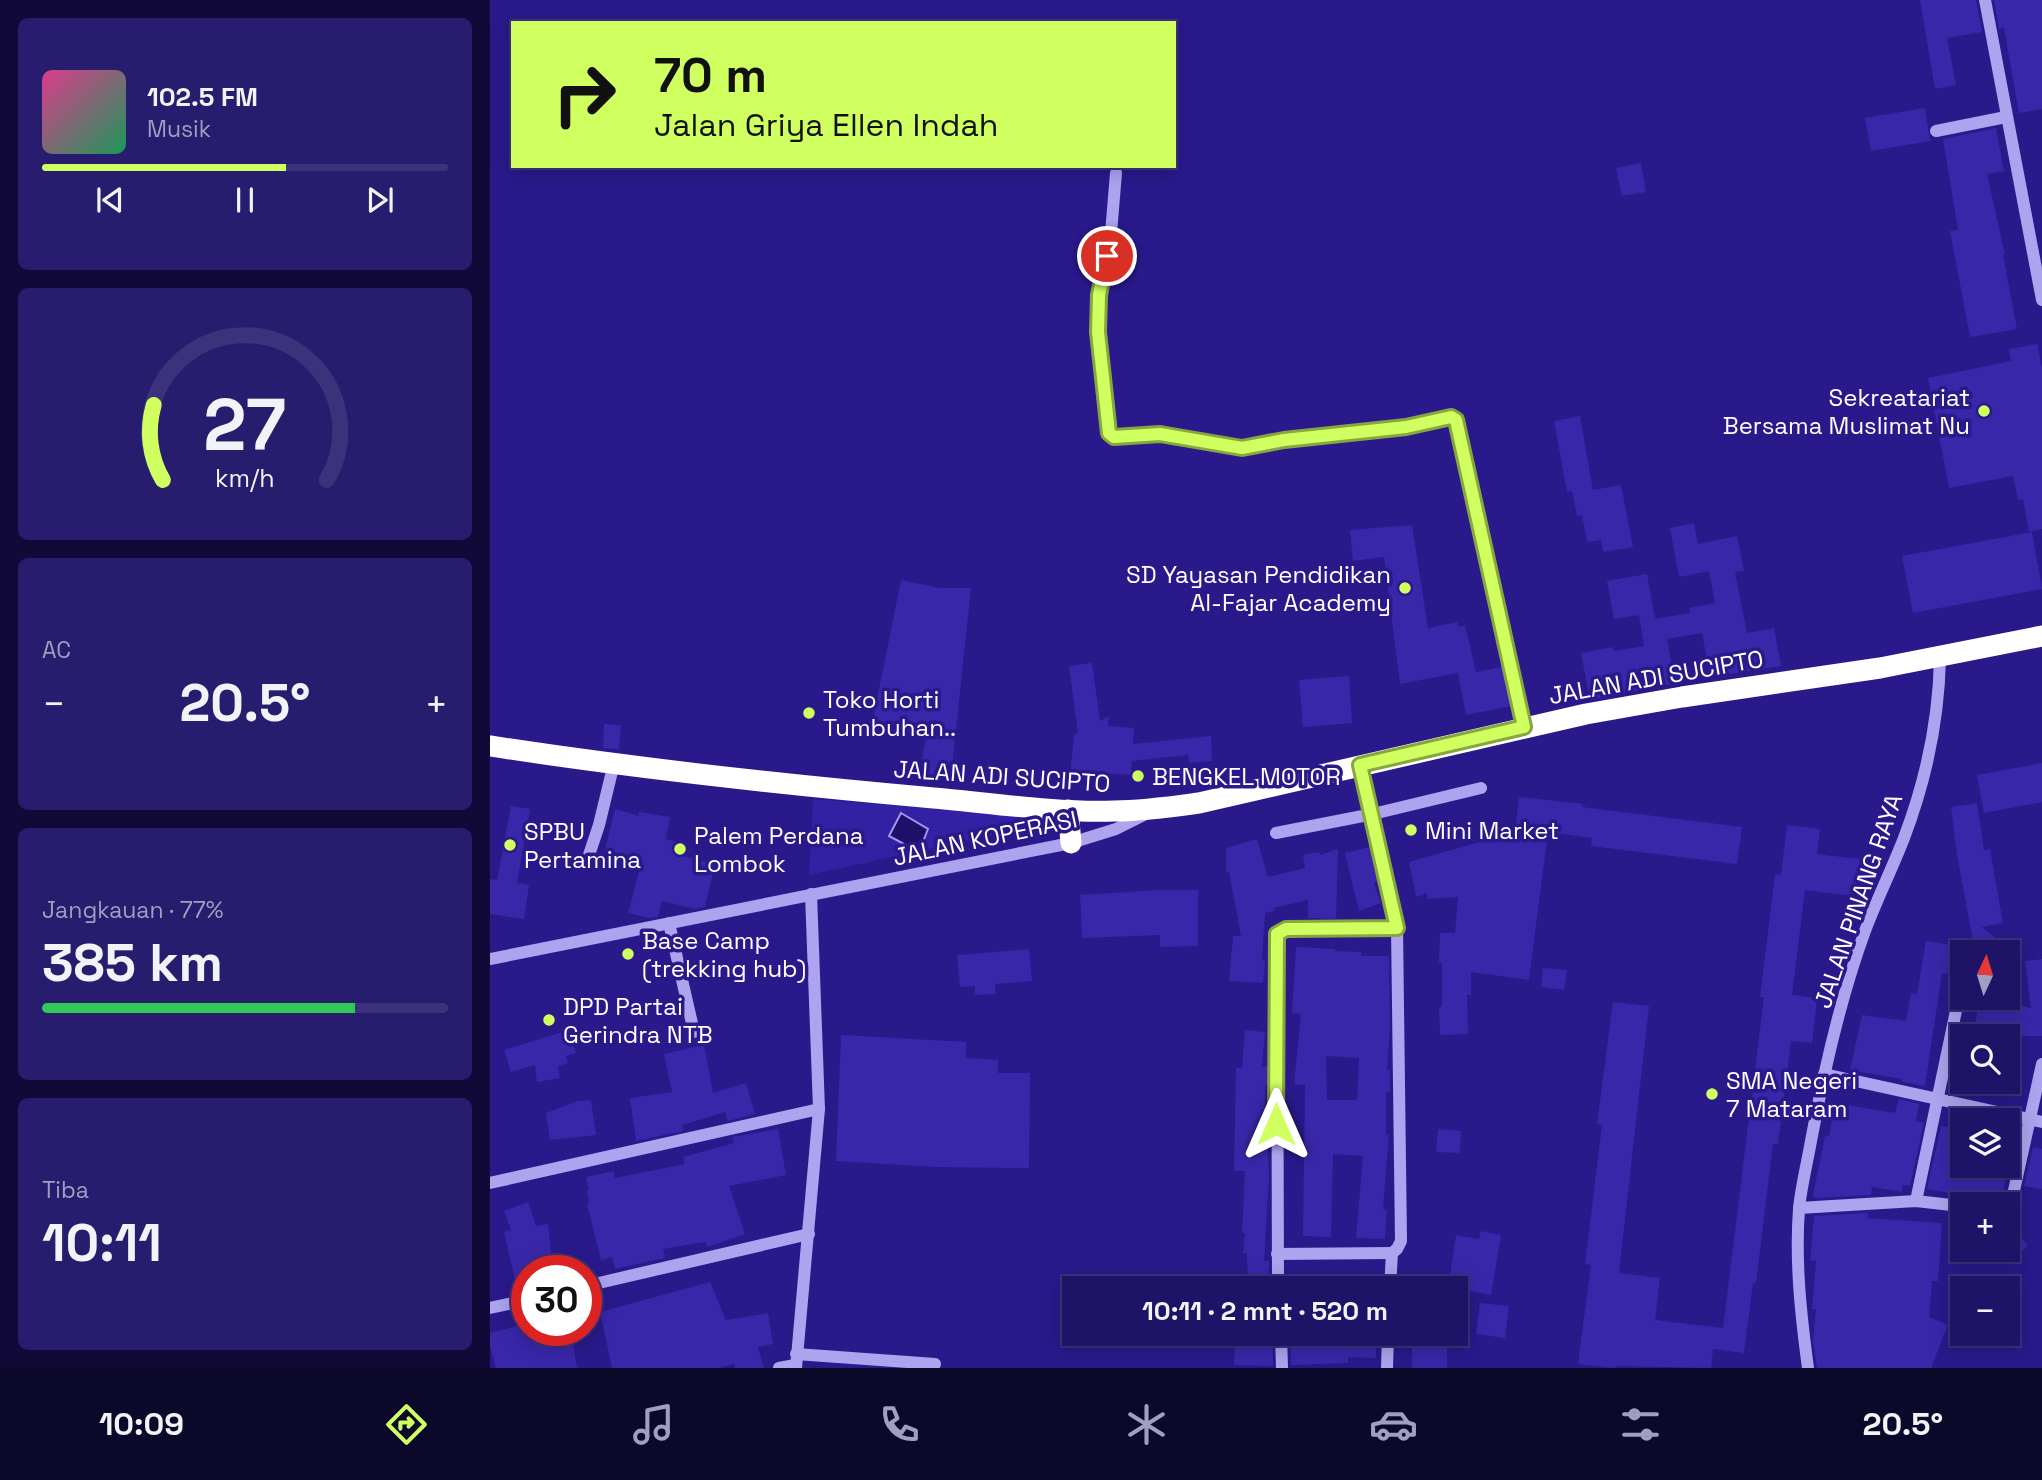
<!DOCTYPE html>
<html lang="id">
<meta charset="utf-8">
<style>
body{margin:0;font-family:"Space Grotesk",sans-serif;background:#271c6e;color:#f1f3f6;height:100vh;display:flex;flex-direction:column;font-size:26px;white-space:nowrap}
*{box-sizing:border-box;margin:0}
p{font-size:23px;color:#a19ec0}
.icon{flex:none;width:38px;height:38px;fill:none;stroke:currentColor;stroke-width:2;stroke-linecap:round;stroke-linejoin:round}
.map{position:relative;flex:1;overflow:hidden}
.drawer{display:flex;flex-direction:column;gap:18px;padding:18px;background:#110a39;width:490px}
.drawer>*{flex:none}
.top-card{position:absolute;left:21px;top:21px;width:665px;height:147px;border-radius:0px;box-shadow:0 4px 18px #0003,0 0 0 2px #3c327c;background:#d0ff60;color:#111;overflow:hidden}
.needle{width:46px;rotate:4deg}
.fabs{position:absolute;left:1460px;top:940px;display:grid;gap:14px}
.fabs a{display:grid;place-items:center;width:70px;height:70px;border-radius:0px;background:#1f1368;box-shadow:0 4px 18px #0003,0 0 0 2px #3c327c;font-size:35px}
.speed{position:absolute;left:21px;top:1255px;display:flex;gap:14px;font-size:35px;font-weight:700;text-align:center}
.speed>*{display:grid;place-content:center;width:91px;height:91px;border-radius:50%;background:#1f1368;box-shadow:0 4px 18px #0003,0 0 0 2px #3c327c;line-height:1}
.speed .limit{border:10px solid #d22;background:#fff;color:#111}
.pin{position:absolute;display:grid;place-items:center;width:60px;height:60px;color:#fff;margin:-30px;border:4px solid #fff;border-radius:50%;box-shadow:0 2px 7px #0007}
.me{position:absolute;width:77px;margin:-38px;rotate:0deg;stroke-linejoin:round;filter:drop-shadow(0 0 5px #0008)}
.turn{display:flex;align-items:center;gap:24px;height:147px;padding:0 28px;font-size:32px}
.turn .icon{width:91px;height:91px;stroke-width:2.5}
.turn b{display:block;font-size:49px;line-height:60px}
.big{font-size:52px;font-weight:700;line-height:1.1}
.drawer .card{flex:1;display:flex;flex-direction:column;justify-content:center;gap:10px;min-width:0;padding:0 24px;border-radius:10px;background:#271c6e}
.drawer .dial{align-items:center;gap:0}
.dial svg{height:182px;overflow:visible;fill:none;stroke:#3c327c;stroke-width:7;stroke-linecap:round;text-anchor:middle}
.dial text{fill:#f1f3f6;stroke:none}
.song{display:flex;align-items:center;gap:21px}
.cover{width:84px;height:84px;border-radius:10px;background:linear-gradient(135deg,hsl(330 70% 55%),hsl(150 70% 35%))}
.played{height:7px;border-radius:4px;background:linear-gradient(90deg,#d0ff60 60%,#3c327c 60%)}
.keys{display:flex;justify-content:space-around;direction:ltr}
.heat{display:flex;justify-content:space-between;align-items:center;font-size:38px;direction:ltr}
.charge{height:10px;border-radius:5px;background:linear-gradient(90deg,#34c759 77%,#3c327c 0)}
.trip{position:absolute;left:572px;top:1276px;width:406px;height:70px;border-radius:0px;background:#1f1368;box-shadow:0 4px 18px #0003,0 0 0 2px #3c327c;font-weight:700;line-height:70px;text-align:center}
.tabs{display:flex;height:112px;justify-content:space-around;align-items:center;background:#0c082a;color:#a19ec0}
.tabs .icon{width:49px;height:49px}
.tabs .on{color:#d0ff60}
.tabs b{font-size:32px;color:#f1f3f6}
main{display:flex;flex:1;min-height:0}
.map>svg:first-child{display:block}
.green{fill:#3321a4}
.water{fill:#1e1069;stroke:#a096f0;stroke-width:2}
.building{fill:#3927a9;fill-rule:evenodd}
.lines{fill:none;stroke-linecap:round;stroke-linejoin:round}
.minor{stroke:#ada3ee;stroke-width:12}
.highway{stroke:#fff;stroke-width:21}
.route-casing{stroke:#87a63e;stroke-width:18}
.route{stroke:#d0ff60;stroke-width:12}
.poi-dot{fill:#d0ff60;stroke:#29198b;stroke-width:2.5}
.labels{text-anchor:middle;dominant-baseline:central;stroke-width:7;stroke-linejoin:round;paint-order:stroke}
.poi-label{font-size:24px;fill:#fff;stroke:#29198b;text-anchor:start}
.street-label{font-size:24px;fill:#fff;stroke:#29198b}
</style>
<main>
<section class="drawer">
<div class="card">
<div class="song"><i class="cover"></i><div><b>102.5 FM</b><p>Musik</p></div></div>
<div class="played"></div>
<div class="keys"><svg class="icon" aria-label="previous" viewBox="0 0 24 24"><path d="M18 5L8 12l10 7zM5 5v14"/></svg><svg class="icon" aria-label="pause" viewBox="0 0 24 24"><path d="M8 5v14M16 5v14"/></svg><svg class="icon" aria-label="next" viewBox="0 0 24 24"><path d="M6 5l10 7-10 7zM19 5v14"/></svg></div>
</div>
<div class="card dial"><svg viewBox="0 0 100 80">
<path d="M14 69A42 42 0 1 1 86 69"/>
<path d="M14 69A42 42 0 0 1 10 36" stroke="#d0ff60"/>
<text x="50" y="56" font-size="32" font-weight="700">27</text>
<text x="50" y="72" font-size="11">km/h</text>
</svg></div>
<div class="card"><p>AC</p>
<div class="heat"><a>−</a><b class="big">20.5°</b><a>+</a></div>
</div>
<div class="card"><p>Jangkauan · 77%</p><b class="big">385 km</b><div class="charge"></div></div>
<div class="card"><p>Tiba</p><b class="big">10:11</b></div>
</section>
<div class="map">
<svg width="1552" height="1368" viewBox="0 0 1552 1368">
<rect width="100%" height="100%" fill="#29198b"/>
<polygon class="green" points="323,799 576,819 319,875"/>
<polygon class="water" points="411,813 438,829 429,852 399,836"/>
<g class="building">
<polygon points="1430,0 1486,0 1492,32 1457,38 1466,85 1445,89"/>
<polygon points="1504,0 1552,0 1552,109 1529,113 1514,28 1509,29"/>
<polygon points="1435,108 1440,141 1381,151 1375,118"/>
<polygon points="1506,128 1514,171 1497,174 1515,255 1513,255 1527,329 1480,337 1460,231 1468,230 1453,139"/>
<polygon points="1151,163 1156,192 1132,196 1126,168"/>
<polygon points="1547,344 1552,368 1552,529 1539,532 1533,499 1528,500 1523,476 1459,488 1438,378 1521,361 1519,349"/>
<polygon points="1090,416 1103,490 1131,485 1143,547 1113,552 1111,540 1097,542 1092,515 1087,516 1082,491 1077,492 1064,421"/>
<polygon points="1204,523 1208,544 1247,536 1254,571 1245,572 1257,633 1284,628 1291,666 1220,677 1212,633 1177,639 1185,683 1100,700 1091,653 1123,647 1124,651 1154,646 1149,615 1124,619 1117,581 1157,574 1165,619 1200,613 1199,608 1225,603 1219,571 1189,577 1180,528"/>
<polygon points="922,525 938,628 967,622 968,627 975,625 986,672 1012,667 1021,706 976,715 968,673 910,684 894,557 863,561 860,530"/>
<polygon points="1542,532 1552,589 1423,613 1412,556"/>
<polygon points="411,580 450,588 481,588 461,777 430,773 436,734 382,724"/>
<polygon points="602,663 610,721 619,716 618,726 644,728 643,744 721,736 722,761 699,763 698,755 642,761 641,775 613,773 613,778 580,776 584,735 588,733 579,666"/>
<polygon points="859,676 862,723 813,727 809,680"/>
<polygon points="114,724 131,725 129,749 113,748"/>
<polygon points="1552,763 1552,802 1494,813 1487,775"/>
<polygon points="1029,797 1093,804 1092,807 1252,827 1247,864 1101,846 1102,838 1058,832 1039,980 981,972 981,995 977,995 978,1034 950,1035 949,1007 952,1007 952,963 949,963 950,933 965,933 968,897 937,899 937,893 926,897 919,862 1025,832"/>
<polygon points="1487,803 1494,850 1500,849 1513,923 1492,927 1523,952 1485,952 1467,855 1461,807"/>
<polygon points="21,806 40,809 27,883 39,885 34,919 0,914 0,879 7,880"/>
<polygon points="125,809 149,816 149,812 180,817 176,839 196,844 193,856 225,864 215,907 204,909 172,901 168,917 159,918 138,913 152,860 115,850"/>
<polygon points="1297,825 1330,829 1327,854 1378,860 1373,897 1315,890 1302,995 1327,998 1322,1043 1301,1041 1288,1144 1283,1144 1266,1283 1263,1283 1254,1353 1223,1349 1221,1368 1128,1366 1123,1368 1088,1364 1101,1265 1095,1264 1112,1125 1107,1124 1123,1002 1159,1006 1129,1273 1170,1278 1165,1320 1233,1328 1274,997 1270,997 1285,874 1291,875"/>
<polygon points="767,839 778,877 815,868 813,855 829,852 830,855 848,849 846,919 818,918 818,900 784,908 784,911 775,913 772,960 775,961 773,983 739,981 743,936 751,936 739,872 736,872 736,848"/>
<polygon points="880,847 888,882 884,883 891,903 869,911 855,853"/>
<polygon points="670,890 708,890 708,946 670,947 670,935 592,938 590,895"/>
<polygon points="1436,941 1462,945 1457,974 1452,973 1435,1086 1412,1082 1412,1079 1360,1070 1372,1015 1416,1021 1421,993 1427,994"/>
<path d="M806,947l39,2v2l26,1v4h28l1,69 -3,45h3v22h-4v42h3l-6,75 4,1 -2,29 -29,-1 7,-82 -30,-2 -2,83 -28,-1 2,-151 -11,-1 7,-70 -9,-1zM836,1056l33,2 -2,42h-30z"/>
<polygon points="539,949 542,981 505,984 506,994 485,995 485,986 470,987 467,955"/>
<polygon points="1552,959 1552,1036 1483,1036 1489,1003 1526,1009 1526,1005 1541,1008 1535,961"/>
<polygon points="1053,968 1077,970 1074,990 1051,987"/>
<polygon points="79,1030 86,1053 76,1056 78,1063 68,1066 70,1078 47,1082 45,1065 21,1072 14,1050"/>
<polygon points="755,1030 775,1032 772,1067 778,1067 779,1085 775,1086 779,1177 774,1261 779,1261 778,1288 758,1288 757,1253 753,1253 755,1233 752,1233 755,1171 744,1171 746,1068 752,1068"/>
<polygon points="351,1035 476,1042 476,1058 508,1060 508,1073 540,1073 539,1168 447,1167 346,1161"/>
<polygon points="214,1045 223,1093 256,1083 265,1114 238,1121 235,1112 192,1125 193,1131 146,1141 140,1098 182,1092 174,1054"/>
<polygon points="1409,1099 1429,1104 1426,1121 1434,1123 1420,1186 1413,1185 1412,1192 1382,1187 1381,1195 1325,1198 1323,1195 1335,1136 1339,1136 1345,1103 1405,1113"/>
<polygon points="101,1100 106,1135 60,1140 56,1113 88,1101"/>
<polygon points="1451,1126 1472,1129 1472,1166 1517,1166 1517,1143 1525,1144 1512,1195 1499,1193 1505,1201 1437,1189"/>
<polygon points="288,1129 296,1175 239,1186 255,1234 217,1247 216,1242 173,1249 175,1258 125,1269 122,1257 111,1260 97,1204 99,1203 97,1191 99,1190 96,1177 124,1171 125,1178 195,1164 193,1157 244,1143 242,1137"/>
<polygon points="948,1129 971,1131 970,1153 946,1152"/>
<polygon points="1543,1147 1552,1149 1552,1189 1534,1186"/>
<polygon points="38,1202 46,1226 58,1224 63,1270 37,1270 37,1291 28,1293 14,1232 21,1230 14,1211"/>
<polygon points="1378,1213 1377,1218 1452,1223 1448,1281 1442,1281 1439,1317 1458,1325 1441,1368 1327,1368 1323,1341 1326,1309 1322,1309 1326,1261 1320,1261 1324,1216"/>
<polygon points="1517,1218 1538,1246 1517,1261"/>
<polygon points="991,1231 1011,1235 1001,1295 980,1291 980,1286 959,1283 966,1235 989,1239"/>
<polygon points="220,1282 236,1320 278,1313 283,1344 268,1347 274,1368 245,1368 244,1364 230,1368 122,1368 110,1312"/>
<polygon points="990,1303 1019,1306 1015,1338 986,1334"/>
<polygon points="28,1326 29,1329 37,1328 37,1330 81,1330 87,1368 6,1368 0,1346 0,1333"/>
<polygon points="745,1334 782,1334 783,1366 744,1365"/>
<polygon points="800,1334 886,1334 886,1358 858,1357 858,1363 801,1365"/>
<polygon points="922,1335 938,1336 938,1347 957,1347 957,1368 922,1368"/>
</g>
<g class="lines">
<g class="minor">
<polyline points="1495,0 1552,300"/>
<polyline points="1446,131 1516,117"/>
<polyline points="626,173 620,245 609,295 608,312 609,341 619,433 624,437 670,434 752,448 819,437 916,427 964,418 970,431 1034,727"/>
<polyline points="870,765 907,927 911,1241 907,1249 902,1253"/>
<polyline points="786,833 883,814 991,788"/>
<polyline points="96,864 109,825 124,763"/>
<polyline points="179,923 204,1032"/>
<polyline points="0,959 581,843 626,829 658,813"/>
<polyline points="1334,1074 1552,1122"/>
<polyline points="0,1183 329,1109"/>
<polyline points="1523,1195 1552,1064"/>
<polyline points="1426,1201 1471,987"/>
<polyline points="1309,1208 1426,1201 1470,1206"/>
<polyline points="787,1254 902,1253"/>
<polyline points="96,1286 319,1234"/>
<polyline points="788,1288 787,934 796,929 907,927"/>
<polyline points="900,1288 902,1253"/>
<polyline points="0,1308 37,1300"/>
<polyline points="791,1334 792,1368"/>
<polyline points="306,1354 445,1364"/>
<polyline points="289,1368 305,1365"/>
<polyline points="306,1368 329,1109 321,894"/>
<polyline points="897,1368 898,1334"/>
<path d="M1318,1368c-7,-52 -13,-106 -9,-159 2,-22 8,-45 12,-68 13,-71 29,-142 54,-210 12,-32 27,-62 39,-93 22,-58 35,-119 36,-181"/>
</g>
<g class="highway">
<path d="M0,746c143,22 288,38 433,51 62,5 130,16 191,14 29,0 56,-4 85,-8l387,-89 96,-17 198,-29 162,-32"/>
<polyline points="578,810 581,843"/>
</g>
</g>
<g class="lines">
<defs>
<polyline id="route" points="617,256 609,295 608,332 619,433 624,437 670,434 752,448 794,440 916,427 961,417 966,420 1034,727 870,765 907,928 796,929 787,934 786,1124"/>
</defs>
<use href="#route" class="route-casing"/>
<use href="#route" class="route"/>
</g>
<g class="poi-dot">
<circle cx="1494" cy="411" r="7"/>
<circle cx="915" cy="588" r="7"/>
<circle cx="319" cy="713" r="7"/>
<circle cx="648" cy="776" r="7"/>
<circle cx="921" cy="830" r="7"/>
<circle cx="20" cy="845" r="7"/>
<circle cx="190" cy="849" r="7"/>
<circle cx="138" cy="954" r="7"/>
<circle cx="59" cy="1020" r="7"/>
<circle cx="1222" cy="1094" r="7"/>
</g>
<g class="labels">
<g class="poi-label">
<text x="1480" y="397" text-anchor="end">Sekreatariat<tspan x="1480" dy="28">Bersama Muslimat Nu</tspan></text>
<text x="901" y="574" text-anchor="end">SD Yayasan Pendidikan<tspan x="901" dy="28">Al-Fajar Academy</tspan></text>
<text x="333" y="699">Toko Horti<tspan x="333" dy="28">Tumbuhan..</tspan></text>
<text x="662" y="776">BENGKEL MOTOR</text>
<text x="935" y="830">Mini Market</text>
<text x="34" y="831">SPBU<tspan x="34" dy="28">Pertamina</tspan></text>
<text x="204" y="835">Palem Perdana<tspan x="204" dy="28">Lombok</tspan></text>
<text x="152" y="940">Base Camp<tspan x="152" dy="28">(trekking hub)</tspan></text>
<text x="73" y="1006">DPD Partai<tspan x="73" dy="28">Gerindra NTB</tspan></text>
<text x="1236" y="1080">SMA Negeri<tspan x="1236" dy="28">7 Mataram</tspan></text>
</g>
<g class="street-label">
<text transform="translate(1166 677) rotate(-10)">JALAN ADI SUCIPTO</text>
<text transform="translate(512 776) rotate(4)">JALAN ADI SUCIPTO</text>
<text transform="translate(495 838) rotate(-12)">JALAN KOPERASI</text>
<text transform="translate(1368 901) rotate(-71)">JALAN PINANG RAYA</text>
</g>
</g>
</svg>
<div class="fabs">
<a><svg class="needle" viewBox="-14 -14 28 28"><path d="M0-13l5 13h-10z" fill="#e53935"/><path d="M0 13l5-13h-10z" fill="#a19ec0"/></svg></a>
<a><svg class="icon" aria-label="search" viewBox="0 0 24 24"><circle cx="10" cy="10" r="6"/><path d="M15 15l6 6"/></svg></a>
<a><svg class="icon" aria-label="layers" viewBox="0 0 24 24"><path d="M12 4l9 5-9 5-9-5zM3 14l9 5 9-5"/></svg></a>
<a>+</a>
<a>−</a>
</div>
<div class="speed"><div class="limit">30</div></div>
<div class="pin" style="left:617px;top:256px;background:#d93025"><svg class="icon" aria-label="arrive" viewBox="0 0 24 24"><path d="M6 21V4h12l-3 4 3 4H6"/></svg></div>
<svg class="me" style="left:786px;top:1124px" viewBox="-20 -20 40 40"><path d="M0-17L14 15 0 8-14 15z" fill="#d0ff60" stroke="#fff" stroke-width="4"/></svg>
<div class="trip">10:11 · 2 mnt · 520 m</div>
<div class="top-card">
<div class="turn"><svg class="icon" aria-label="right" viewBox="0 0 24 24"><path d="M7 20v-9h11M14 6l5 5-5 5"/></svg><div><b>70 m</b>Jalan Griya Ellen Indah</div></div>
</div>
</div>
</main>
<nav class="tabs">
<b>10:09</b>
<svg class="icon on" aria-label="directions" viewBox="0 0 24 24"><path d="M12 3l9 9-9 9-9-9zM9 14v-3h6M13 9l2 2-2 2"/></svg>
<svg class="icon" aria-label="music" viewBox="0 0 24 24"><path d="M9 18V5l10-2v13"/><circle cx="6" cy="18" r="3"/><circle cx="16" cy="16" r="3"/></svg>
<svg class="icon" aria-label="phone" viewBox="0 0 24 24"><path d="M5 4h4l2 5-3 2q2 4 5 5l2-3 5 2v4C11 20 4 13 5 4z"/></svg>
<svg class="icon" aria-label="climate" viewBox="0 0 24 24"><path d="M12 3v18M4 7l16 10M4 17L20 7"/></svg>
<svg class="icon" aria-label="car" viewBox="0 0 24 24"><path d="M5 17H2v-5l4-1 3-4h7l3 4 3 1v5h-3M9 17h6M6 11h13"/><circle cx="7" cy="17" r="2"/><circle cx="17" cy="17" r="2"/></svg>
<svg class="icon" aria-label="filters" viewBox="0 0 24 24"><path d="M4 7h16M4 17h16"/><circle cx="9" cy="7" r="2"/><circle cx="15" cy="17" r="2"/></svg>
<b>20.5°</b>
</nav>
